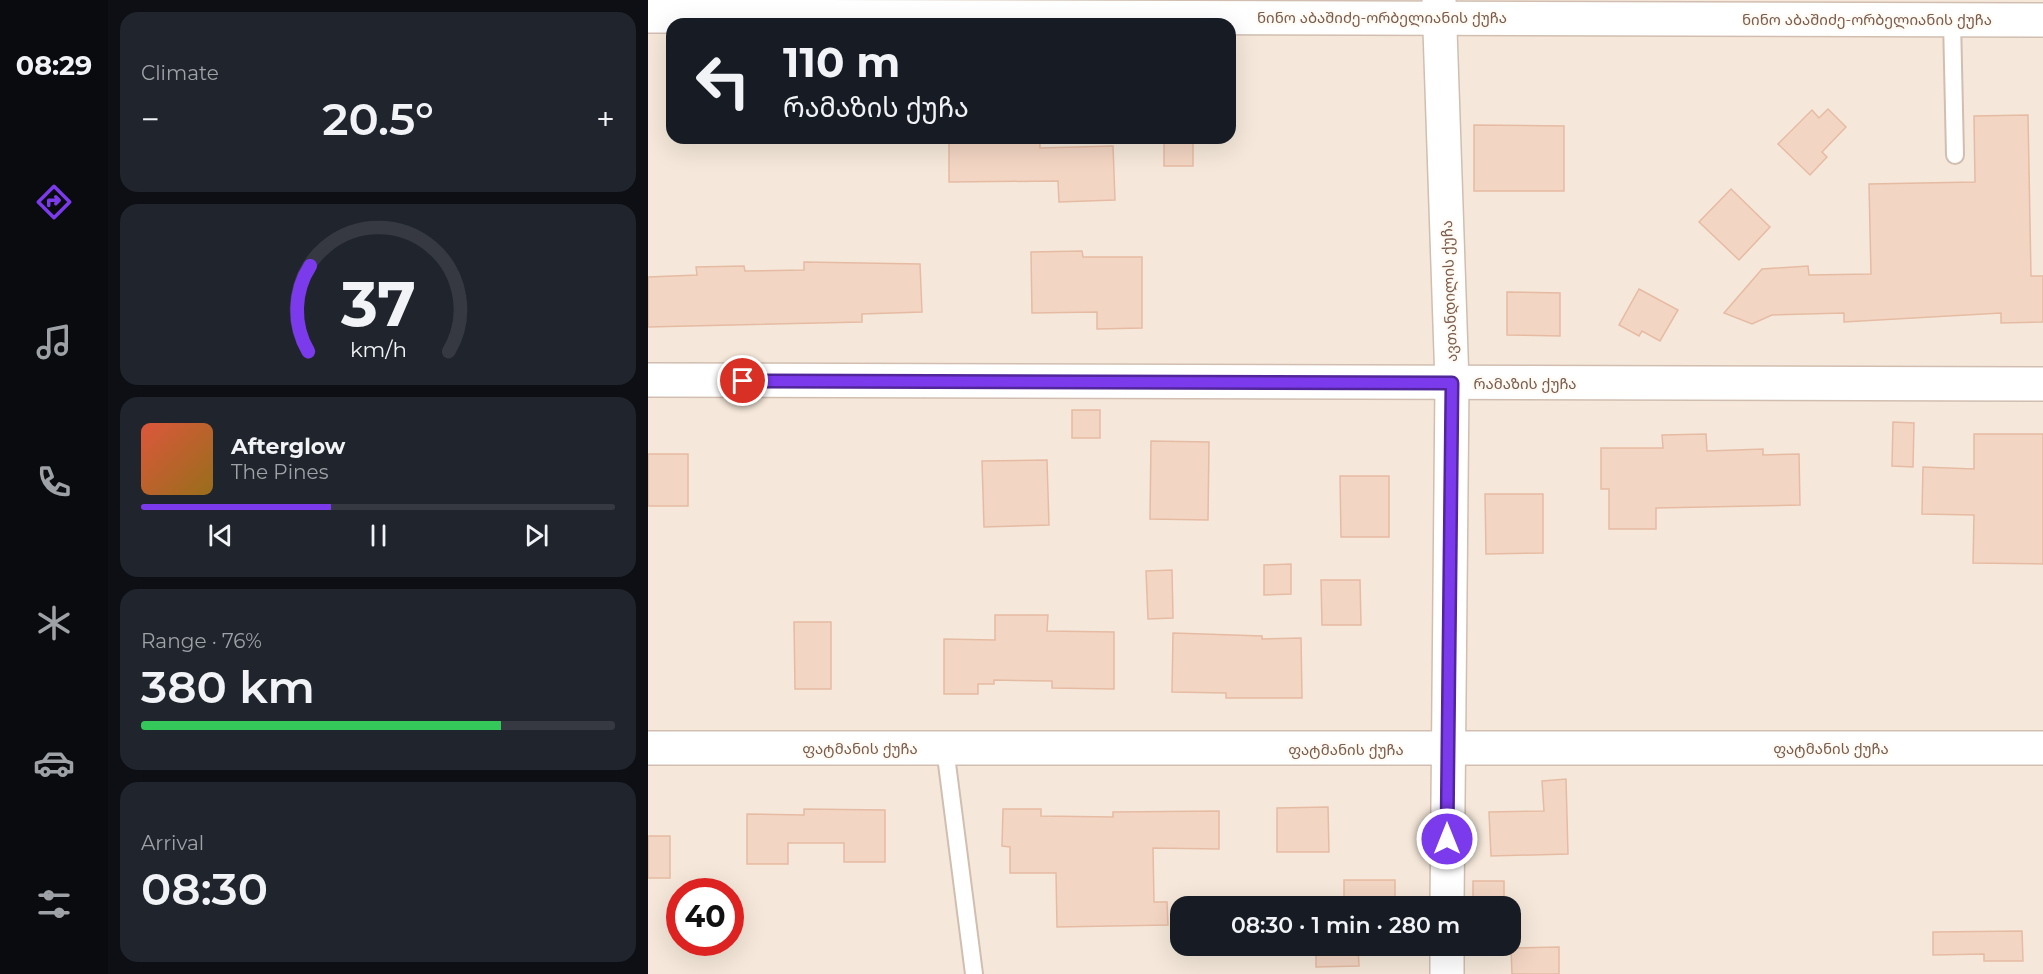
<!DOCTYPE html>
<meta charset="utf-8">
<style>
body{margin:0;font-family:Montserrat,"Noto Sans Georgian",sans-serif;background:#20242c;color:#f1f3f6;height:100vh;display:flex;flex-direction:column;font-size:22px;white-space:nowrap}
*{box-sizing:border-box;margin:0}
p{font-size:20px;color:#9ea1a6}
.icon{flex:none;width:33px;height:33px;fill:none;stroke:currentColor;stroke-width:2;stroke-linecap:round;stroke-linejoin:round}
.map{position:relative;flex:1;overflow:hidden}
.panel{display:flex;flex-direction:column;gap:12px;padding:12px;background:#0d0f14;width:540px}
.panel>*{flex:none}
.hud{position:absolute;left:18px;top:18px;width:570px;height:126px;border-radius:18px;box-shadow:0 6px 24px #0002;background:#171b24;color:#f1f3f6;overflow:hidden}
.speed{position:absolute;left:18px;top:878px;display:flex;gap:12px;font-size:30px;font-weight:700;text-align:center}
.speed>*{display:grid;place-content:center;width:78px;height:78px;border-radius:50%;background:#171b24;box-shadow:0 6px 24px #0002;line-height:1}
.speed .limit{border:9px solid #d22;background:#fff;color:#111}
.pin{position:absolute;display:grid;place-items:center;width:51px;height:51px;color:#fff;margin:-26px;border:3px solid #fff;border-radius:50%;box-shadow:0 2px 6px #0007}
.me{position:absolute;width:66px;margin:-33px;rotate:0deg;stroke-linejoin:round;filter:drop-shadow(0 0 4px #0008)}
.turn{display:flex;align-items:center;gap:21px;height:126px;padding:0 18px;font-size:27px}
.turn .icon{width:78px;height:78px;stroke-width:2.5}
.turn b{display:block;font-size:42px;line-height:51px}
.big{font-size:45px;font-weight:600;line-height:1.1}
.panel .tile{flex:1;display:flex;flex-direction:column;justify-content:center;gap:9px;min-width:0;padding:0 21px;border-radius:18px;background:#20242c}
.panel .dial{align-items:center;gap:0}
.dial svg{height:156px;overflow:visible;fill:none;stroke:#363941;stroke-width:7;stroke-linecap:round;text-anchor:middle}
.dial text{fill:#f1f3f6;stroke:none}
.song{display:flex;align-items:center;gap:18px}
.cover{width:72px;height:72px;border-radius:9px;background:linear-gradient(135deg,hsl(10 70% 55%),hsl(40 70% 35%))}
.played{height:6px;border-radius:3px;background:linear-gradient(90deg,#7c3aed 40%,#363941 40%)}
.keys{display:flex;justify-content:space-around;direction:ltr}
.heat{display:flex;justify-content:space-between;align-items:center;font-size:33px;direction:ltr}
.charge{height:9px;border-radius:4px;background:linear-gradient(90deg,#34c759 76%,#363941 0)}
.trip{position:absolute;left:522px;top:896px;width:351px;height:60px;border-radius:18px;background:#171b24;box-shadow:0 6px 24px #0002;font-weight:600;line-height:60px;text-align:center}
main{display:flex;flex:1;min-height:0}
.menu{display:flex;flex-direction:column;width:108px;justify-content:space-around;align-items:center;background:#090b0e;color:#9ea1a6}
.menu .icon{width:42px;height:42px}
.menu .on{color:#7c3aed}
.menu b{font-size:27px;color:#f1f3f6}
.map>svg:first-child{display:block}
.residential{fill:#f5e8da;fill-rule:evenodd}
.building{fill:#f3d5c3;stroke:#e6bba3;stroke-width:1.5}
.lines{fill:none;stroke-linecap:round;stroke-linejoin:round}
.service-casing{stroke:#d1beb0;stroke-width:20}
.minor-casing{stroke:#d1beb0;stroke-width:36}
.tertiary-casing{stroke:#d1beb0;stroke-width:36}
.service{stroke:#fff;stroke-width:16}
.minor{stroke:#fff;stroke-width:33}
.tertiary{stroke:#fff;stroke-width:33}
.route-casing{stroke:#51269a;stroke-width:15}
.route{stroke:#7c3aed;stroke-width:10}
.labels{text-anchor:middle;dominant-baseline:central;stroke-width:4.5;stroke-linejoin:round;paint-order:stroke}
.street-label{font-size:15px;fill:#7a5c4d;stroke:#fffaf3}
</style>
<main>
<nav class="menu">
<b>08:29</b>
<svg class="icon on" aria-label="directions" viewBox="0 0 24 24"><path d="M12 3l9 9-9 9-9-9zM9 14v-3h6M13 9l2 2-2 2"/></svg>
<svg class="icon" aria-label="music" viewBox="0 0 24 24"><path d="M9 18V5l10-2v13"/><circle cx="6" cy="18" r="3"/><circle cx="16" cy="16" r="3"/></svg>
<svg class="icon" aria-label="phone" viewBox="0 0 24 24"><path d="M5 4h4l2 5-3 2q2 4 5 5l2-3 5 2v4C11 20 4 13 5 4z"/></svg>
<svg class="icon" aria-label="climate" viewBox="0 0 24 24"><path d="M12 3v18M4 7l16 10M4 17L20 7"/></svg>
<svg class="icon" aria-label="car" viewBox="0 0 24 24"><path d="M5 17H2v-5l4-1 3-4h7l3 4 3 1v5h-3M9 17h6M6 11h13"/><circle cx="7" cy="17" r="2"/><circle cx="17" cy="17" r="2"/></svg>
<svg class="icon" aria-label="filters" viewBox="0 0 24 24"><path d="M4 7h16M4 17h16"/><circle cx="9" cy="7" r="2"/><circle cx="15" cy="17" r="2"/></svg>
</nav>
<section class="panel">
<div class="tile"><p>Climate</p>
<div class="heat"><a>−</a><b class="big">20.5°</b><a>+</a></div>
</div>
<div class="tile dial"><svg viewBox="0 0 100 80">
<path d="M14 69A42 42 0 1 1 86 69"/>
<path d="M14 69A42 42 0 0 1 15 25" stroke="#7c3aed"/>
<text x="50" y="56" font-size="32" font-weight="700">37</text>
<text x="50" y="72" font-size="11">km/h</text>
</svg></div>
<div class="tile">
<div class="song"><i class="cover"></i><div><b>Afterglow</b><p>The Pines</p></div></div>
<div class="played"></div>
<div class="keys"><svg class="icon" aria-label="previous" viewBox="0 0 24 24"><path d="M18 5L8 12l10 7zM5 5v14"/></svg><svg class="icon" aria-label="pause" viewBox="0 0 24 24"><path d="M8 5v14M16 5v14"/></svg><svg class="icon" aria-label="next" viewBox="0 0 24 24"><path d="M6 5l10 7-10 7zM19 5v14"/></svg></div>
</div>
<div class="tile"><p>Range · 76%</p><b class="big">380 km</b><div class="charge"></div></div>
<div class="tile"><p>Arrival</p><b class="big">08:30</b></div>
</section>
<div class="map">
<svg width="1395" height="974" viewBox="0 0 1395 974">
<rect width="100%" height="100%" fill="#fdf6ec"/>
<path class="residential" d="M0,0h1395v974h-1395zM24,24h558v114h-558zM32,891h50v51h-50zM532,906h330v39h-330z"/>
<g class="building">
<polygon points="1180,109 1198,127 1174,152 1179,157 1162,175 1130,144 1164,110 1171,118"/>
<polygon points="1380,115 1383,276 1395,276 1395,322 1353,323 1353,313 1196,322 1196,313 1124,315 1104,324 1076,313 1114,269 1160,266 1161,275 1223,274 1221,184 1327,182 1326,116"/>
<polygon points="826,125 916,126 916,191 826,191"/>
<polygon points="301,138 392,138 392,148 465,146 467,200 411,202 410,181 301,182"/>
<rect x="516" y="138" width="29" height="28"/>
<polygon points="1083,189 1122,227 1091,260 1051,222"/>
<polygon points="434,251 435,257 494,257 494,328 449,329 449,312 384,313 383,252"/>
<polygon points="156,262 272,264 274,312 214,314 214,322 0,327 0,277 49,275 48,267 96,266 97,271 156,270"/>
<polygon points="991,289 1030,310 1012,341 994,331 991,336 971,325"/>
<polygon points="859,292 912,293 912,336 859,335"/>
<rect x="424" y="410" width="28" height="28"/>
<polygon points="1245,422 1266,423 1265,467 1244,466"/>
<polygon points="1058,434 1059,451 1115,449 1115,455 1151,454 1152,505 1008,508 1008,529 961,529 961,489 953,489 953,448 1015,448 1014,435"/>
<polygon points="1326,434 1395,434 1395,564 1325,563 1326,515 1274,514 1275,467 1326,469"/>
<polygon points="503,441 561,442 560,520 502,519"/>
<rect x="0" y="454" width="40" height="52"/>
<polygon points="399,460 401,525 336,527 334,461"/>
<polygon points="692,476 741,476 741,537 693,537"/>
<polygon points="837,494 895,494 895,553 838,554"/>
<polygon points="643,564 643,594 616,595 616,565"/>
<polygon points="524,570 525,618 500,619 498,571"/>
<polygon points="673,580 712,580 713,625 674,625"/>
<polygon points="347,615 400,615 399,631 466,632 466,689 404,688 404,681 346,680 346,684 330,684 330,694 296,694 296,639 347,640"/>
<polygon points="146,622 183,622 183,689 147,689"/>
<polygon points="525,633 614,636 614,639 653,638 654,698 578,698 578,693 524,692"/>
<polygon points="918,779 920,854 843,856 841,812 896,811 894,781"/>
<polygon points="680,807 681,852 629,852 629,808"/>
<polygon points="156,809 237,810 237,862 196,862 196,843 140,843 140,864 99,864 99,814 156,815"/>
<polygon points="355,809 393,809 393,816 465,817 465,812 571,811 571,849 505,848 506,902 519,902 520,925 409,927 408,873 362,873 362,847 354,846"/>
<rect x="0" y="836" width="22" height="42"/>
<rect x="696" y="880" width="51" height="26"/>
<rect x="825" y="881" width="31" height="25"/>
<polygon points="1374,931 1375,961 1336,961 1336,954 1285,955 1285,932"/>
<polygon points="668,945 710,945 711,966 668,967"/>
<polygon points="911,947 911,974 864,974 863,948"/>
</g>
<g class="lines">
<defs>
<g id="service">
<polyline points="1304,20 1307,155"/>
<polyline points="297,748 326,974"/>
</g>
<g id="minor">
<polyline points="0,16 1395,20"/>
<polyline points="0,380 1395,384"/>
<polyline points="0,748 1395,748"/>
</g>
<g id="tertiary">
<polyline points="791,0 804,383 799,906"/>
<polyline points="799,945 799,974"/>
</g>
</defs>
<use href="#service" class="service-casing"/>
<use href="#minor" class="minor-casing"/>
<use href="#tertiary" class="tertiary-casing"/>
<use href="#service" class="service"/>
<use href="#minor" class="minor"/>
<use href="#tertiary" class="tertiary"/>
</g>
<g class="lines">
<defs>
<polyline id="route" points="95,381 804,383 799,839"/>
</defs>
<use href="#route" class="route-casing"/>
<use href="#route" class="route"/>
</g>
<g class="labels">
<g class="street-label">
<text x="734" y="17">ნინო აბაშიძე-ორბელიანის ქუჩა</text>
<text x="1219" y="19">ნინო აბაშიძე-ორბელიანის ქუჩა</text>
<text transform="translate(801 291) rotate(-92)">ავთანდილის ქუჩა</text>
<text x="877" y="383">რამაზის ქუჩა</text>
<text x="212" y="748">ფატმანის ქუჩა</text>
<text x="1183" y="748">ფატმანის ქუჩა</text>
<text x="698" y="749">ფატმანის ქუჩა</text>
</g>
</g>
</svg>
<div class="speed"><div class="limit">40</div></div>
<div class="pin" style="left:95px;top:381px;background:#d93025"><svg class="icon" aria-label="arrive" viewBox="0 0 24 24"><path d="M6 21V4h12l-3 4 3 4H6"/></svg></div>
<svg class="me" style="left:799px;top:839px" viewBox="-20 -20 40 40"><circle r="17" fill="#7c3aed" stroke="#fff" stroke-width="3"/><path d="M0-11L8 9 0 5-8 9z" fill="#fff"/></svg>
<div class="trip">08:30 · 1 min · 280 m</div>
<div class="hud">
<div class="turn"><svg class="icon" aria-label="left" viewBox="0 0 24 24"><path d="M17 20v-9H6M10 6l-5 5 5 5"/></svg><div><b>110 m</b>რამაზის ქუჩა</div></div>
</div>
</div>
</main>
